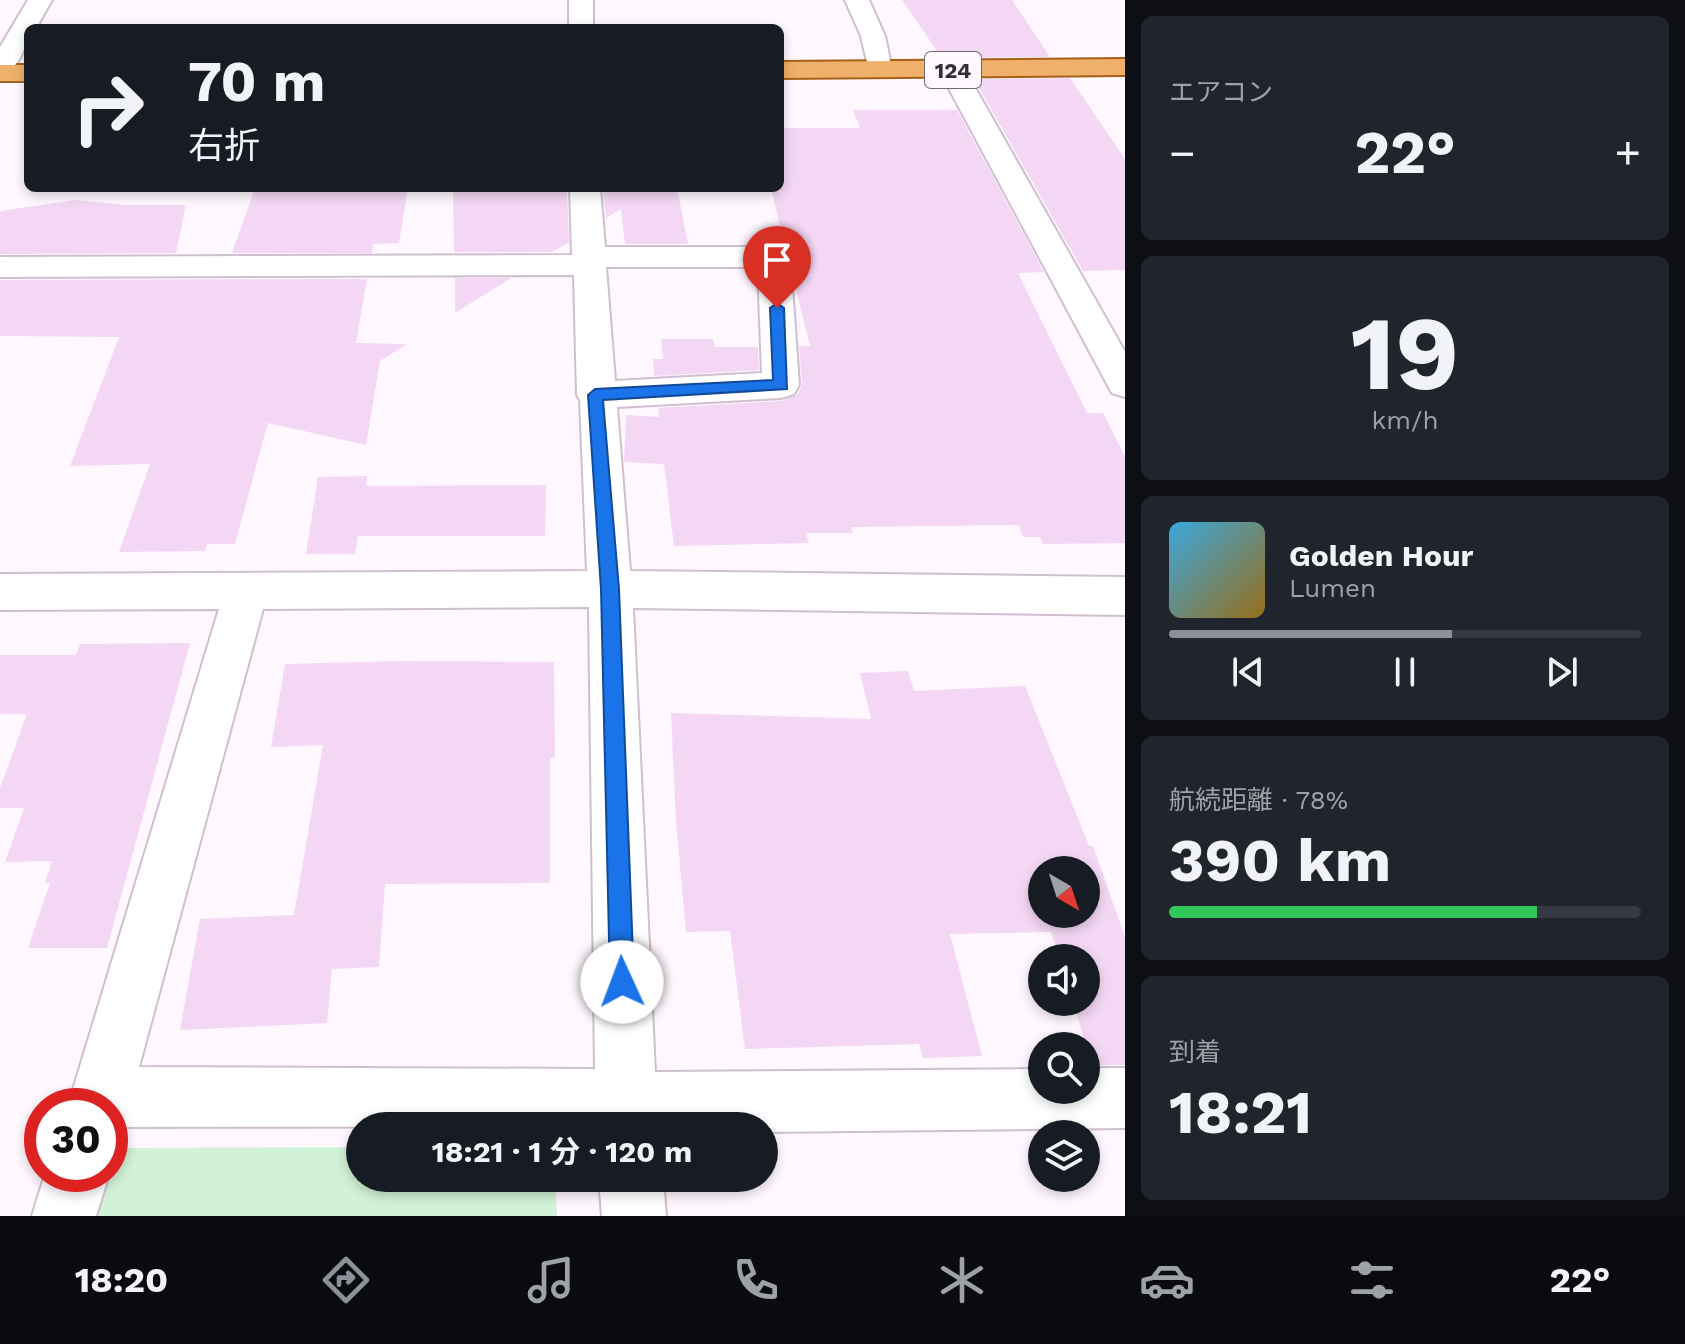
<!DOCTYPE html>
<html lang="ja">
<meta charset="utf-8">
<style>
body{margin:0;font-family:"Work Sans","Noto Sans JP",sans-serif;background:#20242c;color:#f1f3f6;height:100vh;display:flex;flex-direction:column;font-size:30px;white-space:nowrap}
*{box-sizing:border-box;margin:0}
p{font-size:26px;color:#9ea1a6}
.icon{flex:none;width:44px;height:44px;fill:none;stroke:currentColor;stroke-width:2;stroke-linecap:round;stroke-linejoin:round}
.map{position:relative;flex:1;overflow:hidden}
.sheet{display:flex;flex-direction:column;gap:16px;padding:16px;background:#0d0f14;width:560px}
.sheet>*{flex:none}
.banner{position:absolute;left:24px;top:24px;width:760px;height:168px;border-radius:12px;box-shadow:0 4px 12px #0003;background:#171b24;color:#f1f3f6;overflow:hidden}
.needle{width:52px;rotate:141deg}
.buttons{position:absolute;left:1028px;top:856px;display:grid;gap:16px}
.buttons a{display:grid;place-items:center;width:72px;height:72px;border-radius:50%;background:#171b24;box-shadow:0 4px 12px #0003;font-size:40px}
.speed{position:absolute;left:24px;top:1088px;display:flex;gap:16px;font-size:40px;font-weight:700;text-align:center}
.speed>*{display:grid;place-content:center;width:104px;height:104px;border-radius:50%;background:#171b24;box-shadow:0 4px 12px #0003;line-height:1}
.speed .limit{border:12px solid #d22;background:#fff;color:#111}
.pin{position:absolute;display:grid;place-items:center;width:68px;height:68px;color:#fff;margin:-82px -34px;border-radius:50% 50% 50% 0;rotate:-45deg;box-shadow:0 0 8px #0007}
.pin .icon{rotate:45deg}
.me{position:absolute;width:88px;margin:-44px;rotate:358deg;stroke-linejoin:round;filter:drop-shadow(0 0 6px #0008)}
.turn{display:flex;align-items:center;gap:28px;height:168px;padding:0 32px;font-size:36px}
.turn .icon{width:104px;height:104px;stroke-width:2.5}
.turn b{display:block;font-size:56px;line-height:68px}
.big{font-size:60px;font-weight:700;line-height:1.1}
.sheet .card{flex:1;display:flex;flex-direction:column;justify-content:center;gap:12px;min-width:0;padding:0 28px;border-radius:12px;background:#20242c}
.sheet .dial{align-items:center;gap:0}
.dial b{font-size:104px;line-height:1}
.song{display:flex;align-items:center;gap:24px}
.cover{width:96px;height:96px;border-radius:12px;background:linear-gradient(135deg,hsl(200 70% 55%),hsl(40 70% 35%))}
.played{height:8px;border-radius:4px;background:linear-gradient(90deg,#8c9099 60%,#363941 60%)}
.keys{display:flex;justify-content:space-around;direction:ltr}
.heat{display:flex;justify-content:space-between;align-items:center;font-size:44px;direction:ltr}
.charge{height:12px;border-radius:6px;background:linear-gradient(90deg,#34c759 78%,#363941 0)}
.trip{position:absolute;left:346px;top:1112px;width:432px;height:80px;border-radius:40px;background:#171b24;box-shadow:0 4px 12px #0003;font-weight:700;line-height:80px;text-align:center}
.tabs{display:flex;height:128px;justify-content:space-around;align-items:center;background:#090b0e;color:#9ea1a6}
.tabs .icon{width:56px;height:56px}
.tabs .selected{color:#8c9099}
.tabs b{font-size:36px;color:#f1f3f6}
main{display:flex;flex:1;min-height:0}
.map>svg:first-child{display:block}
.green{fill:#d2f2d7}
.building{fill:#f4d7f4;fill-rule:evenodd}
.lines{fill:none;stroke-linecap:round;stroke-linejoin:round}
.minor-casing{stroke:#cfbfcf;stroke-width:4}
.tertiary-casing{stroke:#cfbfcf;stroke-width:4}
.primary-casing{stroke:#a66117;stroke-width:4}
.minor{fill:#fff;fill-rule:evenodd}
.tertiary{fill:#fff;fill-rule:evenodd}
.primary{fill:#eeb06a;fill-rule:evenodd}
.route{fill:#1a73e8;stroke:#114b97;stroke-width:2}
.labels{text-anchor:middle;dominant-baseline:central;stroke-width:7;stroke-linejoin:round;paint-order:stroke}
.shield{fill:#fff8ff;stroke:#716b71;stroke-width:2}
.shield-label{font-size:22px;font-weight:bold;fill:#342e34}
</style>
<main>
<div class="map">
<svg width="1125" height="1216" viewBox="0 0 1125 1216">
<rect width="100%" height="100%" fill="#fff8ff"/>
<polygon class="green" points="360,1147 360,1178 555,1178 557,1216 82,1216 94,1174 110,1174 110,1148"/>
<g class="building">
<polygon points="902,0 1012,0 1050,57 942,58"/>
<polygon points="1070,78 1125,159 1125,270 1083,271 974,79"/>
<polygon points="853,110 957,110 1044,272 1018,273 1087,413 1103,413 1125,457 1125,543 1043,544 1040,537 1023,537 1019,525 851,527 853,533 806,533 809,543 674,546 664,464 624,462 626,415 659,417 658,408 781,401 797,395 802,385 799,346 810,346 795,285 793,257 785,247 771,188 780,188 780,128 860,128"/>
<polygon points="255,188 408,188 399,243 373,244 372,253 232,253"/>
<polygon points="453,188 567,188 569,242 552,252 454,252"/>
<polygon points="603,188 677,188 688,244 625,244 621,209 606,218"/>
<polygon points="76,200 127,205 186,205 176,253 0,254 0,211"/>
<polygon points="455,278 511,278 455,313"/>
<polygon points="367,279 356,343 407,344 380,361 366,445 268,423 235,544 207,544 205,551 119,552 150,464 70,466 119,337 0,336 0,280"/>
<polygon points="661,339 713,339 715,347 758,347 759,370 654,376 653,359 663,359"/>
<polygon points="367,476 366,486 546,485 545,536 358,536 355,554 306,554 318,477"/>
<polygon points="190,643 107,948 28,948 50,883 45,883 52,861 5,862 24,808 0,808 0,788 27,714 0,714 0,655 76,655 80,644"/>
<polygon points="402,661 554,662 555,758 550,758 550,883 385,884 379,967 332,969 327,1023 180,1030 200,919 294,915 323,745 271,747 285,664"/>
<path d="M908,671l6,20 111,-5 64,160h4l32,91v128h-33l-19,-63h13v-44h-27l-8,-26 -101,2 32,122 -59,2 -4,-14 -174,5 -15,-118 -44,1 -10,-109 -5,-110 200,6 -11,-46zM1042,870h44v44h-44z"/>
</g>
<g class="lines">
<defs>
<g id="minor">
<rect x="569" y="0" width="24" height="28"/>
<polygon points="845,0 869,0 885,36 892,70 888,75 870,75 861,36"/>
<polygon points="952,62 965,70 1125,352 1125,397 1112,393 1107,384 939,70"/>
<path d="M570,188h30l5,59h169l11,3 5,7 9,128 -5,9 -13,4 -164,9 13,164 495,6v38l-492,-7 22,464 387,-3v21h44v-22h39v60l-361,4v-6l-644,1 -10,4v-25h-42l151,-497 -219,1v-36l587,-3 -7,-171 -3,-5 -3,-120 -574,2v-20l572,-2zM606,267h152l4,106 -147,8zM589,607l6,462 -456,-2 124,-458z"/>
<polygon points="45,1174 109,1174 96,1216 32,1216"/>
<polygon points="599,1178 663,1178 666,1216 602,1216"/>
</g>
<path id="tertiary" d="M28,0h24l-16,28h-8c0,17 -10,43 -28,48v-29z"/>
<g id="primary">
<polygon points="1125,59 1125,75 780,78 780,62"/>
<rect x="0" y="65" width="28" height="16"/>
</g>
</defs>
<use href="#minor" class="minor-casing"/>
<use href="#tertiary" class="tertiary-casing"/>
<use href="#primary" class="primary-casing"/>
<use href="#minor" class="minor"/>
<use href="#tertiary" class="tertiary"/>
<use href="#primary" class="primary"/>
</g>
<polygon class="route" points="777,303 784,308 787,389 603,400 619,589 634,982 630,991 622,994 614,991 610,982 601,589 588,395 595,389 773,380 770,308"/>
<g class="labels">
<rect class="shield" x="925" y="52" width="56" height="36" rx="6"/>
<g class="shield-label">
<text x="953" y="70">124</text>
</g>
</g>
</svg>
<div class="buttons">
<a><svg class="needle" viewBox="-14 -14 28 28"><path d="M0-13l5 13h-10z" fill="#e53935"/><path d="M0 13l5-13h-10z" fill="#9ea1a6"/></svg></a>
<a><svg class="icon" aria-label="sound" viewBox="0 0 24 24"><path d="M4 9h4l5-4v14l-5-4H4zM17 9q2 3 0 6"/></svg></a>
<a><svg class="icon" aria-label="search" viewBox="0 0 24 24"><circle cx="10" cy="10" r="6"/><path d="M15 15l6 6"/></svg></a>
<a><svg class="icon" aria-label="layers" viewBox="0 0 24 24"><path d="M12 4l9 5-9 5-9-5zM3 14l9 5 9-5"/></svg></a>
</div>
<div class="speed"><div class="limit">30</div></div>
<div class="pin" style="left:777px;top:308px;background:#d93025"><svg class="icon" aria-label="arrive" viewBox="0 0 24 24"><path d="M6 21V4h12l-3 4 3 4H6"/></svg></div>
<svg class="me" style="left:622px;top:982px" viewBox="-20 -20 40 40"><circle r="19" fill="#fff"/><path d="M0-13L10 11 0 6-10 11z" fill="#1a73e8"/></svg>
<div class="trip">18:21 · 1 分 · 120 m</div>
<div class="banner">
<div class="turn"><svg class="icon" aria-label="right" viewBox="0 0 24 24"><path d="M7 20v-9h11M14 6l5 5-5 5"/></svg><div><b>70 m</b>右折</div></div>
</div>
</div>
<section class="sheet">
<div class="card"><p>エアコン</p>
<div class="heat"><a>−</a><b class="big">22°</b><a>+</a></div>
</div>
<div class="card dial"><b>19</b><p>km/h</p></div>
<div class="card">
<div class="song"><i class="cover"></i><div><b>Golden Hour</b><p>Lumen</p></div></div>
<div class="played"></div>
<div class="keys"><svg class="icon" aria-label="previous" viewBox="0 0 24 24"><path d="M18 5L8 12l10 7zM5 5v14"/></svg><svg class="icon" aria-label="pause" viewBox="0 0 24 24"><path d="M8 5v14M16 5v14"/></svg><svg class="icon" aria-label="next" viewBox="0 0 24 24"><path d="M6 5l10 7-10 7zM19 5v14"/></svg></div>
</div>
<div class="card"><p>航続距離 · 78%</p><b class="big">390 km</b><div class="charge"></div></div>
<div class="card"><p>到着</p><b class="big">18:21</b></div>
</section>
</main>
<nav class="tabs">
<b>18:20</b>
<svg class="icon selected" aria-label="directions" viewBox="0 0 24 24"><path d="M12 3l9 9-9 9-9-9zM9 14v-3h6M13 9l2 2-2 2"/></svg>
<svg class="icon" aria-label="music" viewBox="0 0 24 24"><path d="M9 18V5l10-2v13"/><circle cx="6" cy="18" r="3"/><circle cx="16" cy="16" r="3"/></svg>
<svg class="icon" aria-label="phone" viewBox="0 0 24 24"><path d="M5 4h4l2 5-3 2q2 4 5 5l2-3 5 2v4C11 20 4 13 5 4z"/></svg>
<svg class="icon" aria-label="climate" viewBox="0 0 24 24"><path d="M12 3v18M4 7l16 10M4 17L20 7"/></svg>
<svg class="icon" aria-label="car" viewBox="0 0 24 24"><path d="M5 17H2v-5l4-1 3-4h7l3 4 3 1v5h-3M9 17h6M6 11h13"/><circle cx="7" cy="17" r="2"/><circle cx="17" cy="17" r="2"/></svg>
<svg class="icon" aria-label="filters" viewBox="0 0 24 24"><path d="M4 7h16M4 17h16"/><circle cx="9" cy="7" r="2"/><circle cx="15" cy="17" r="2"/></svg>
<b>22°</b>
</nav>
